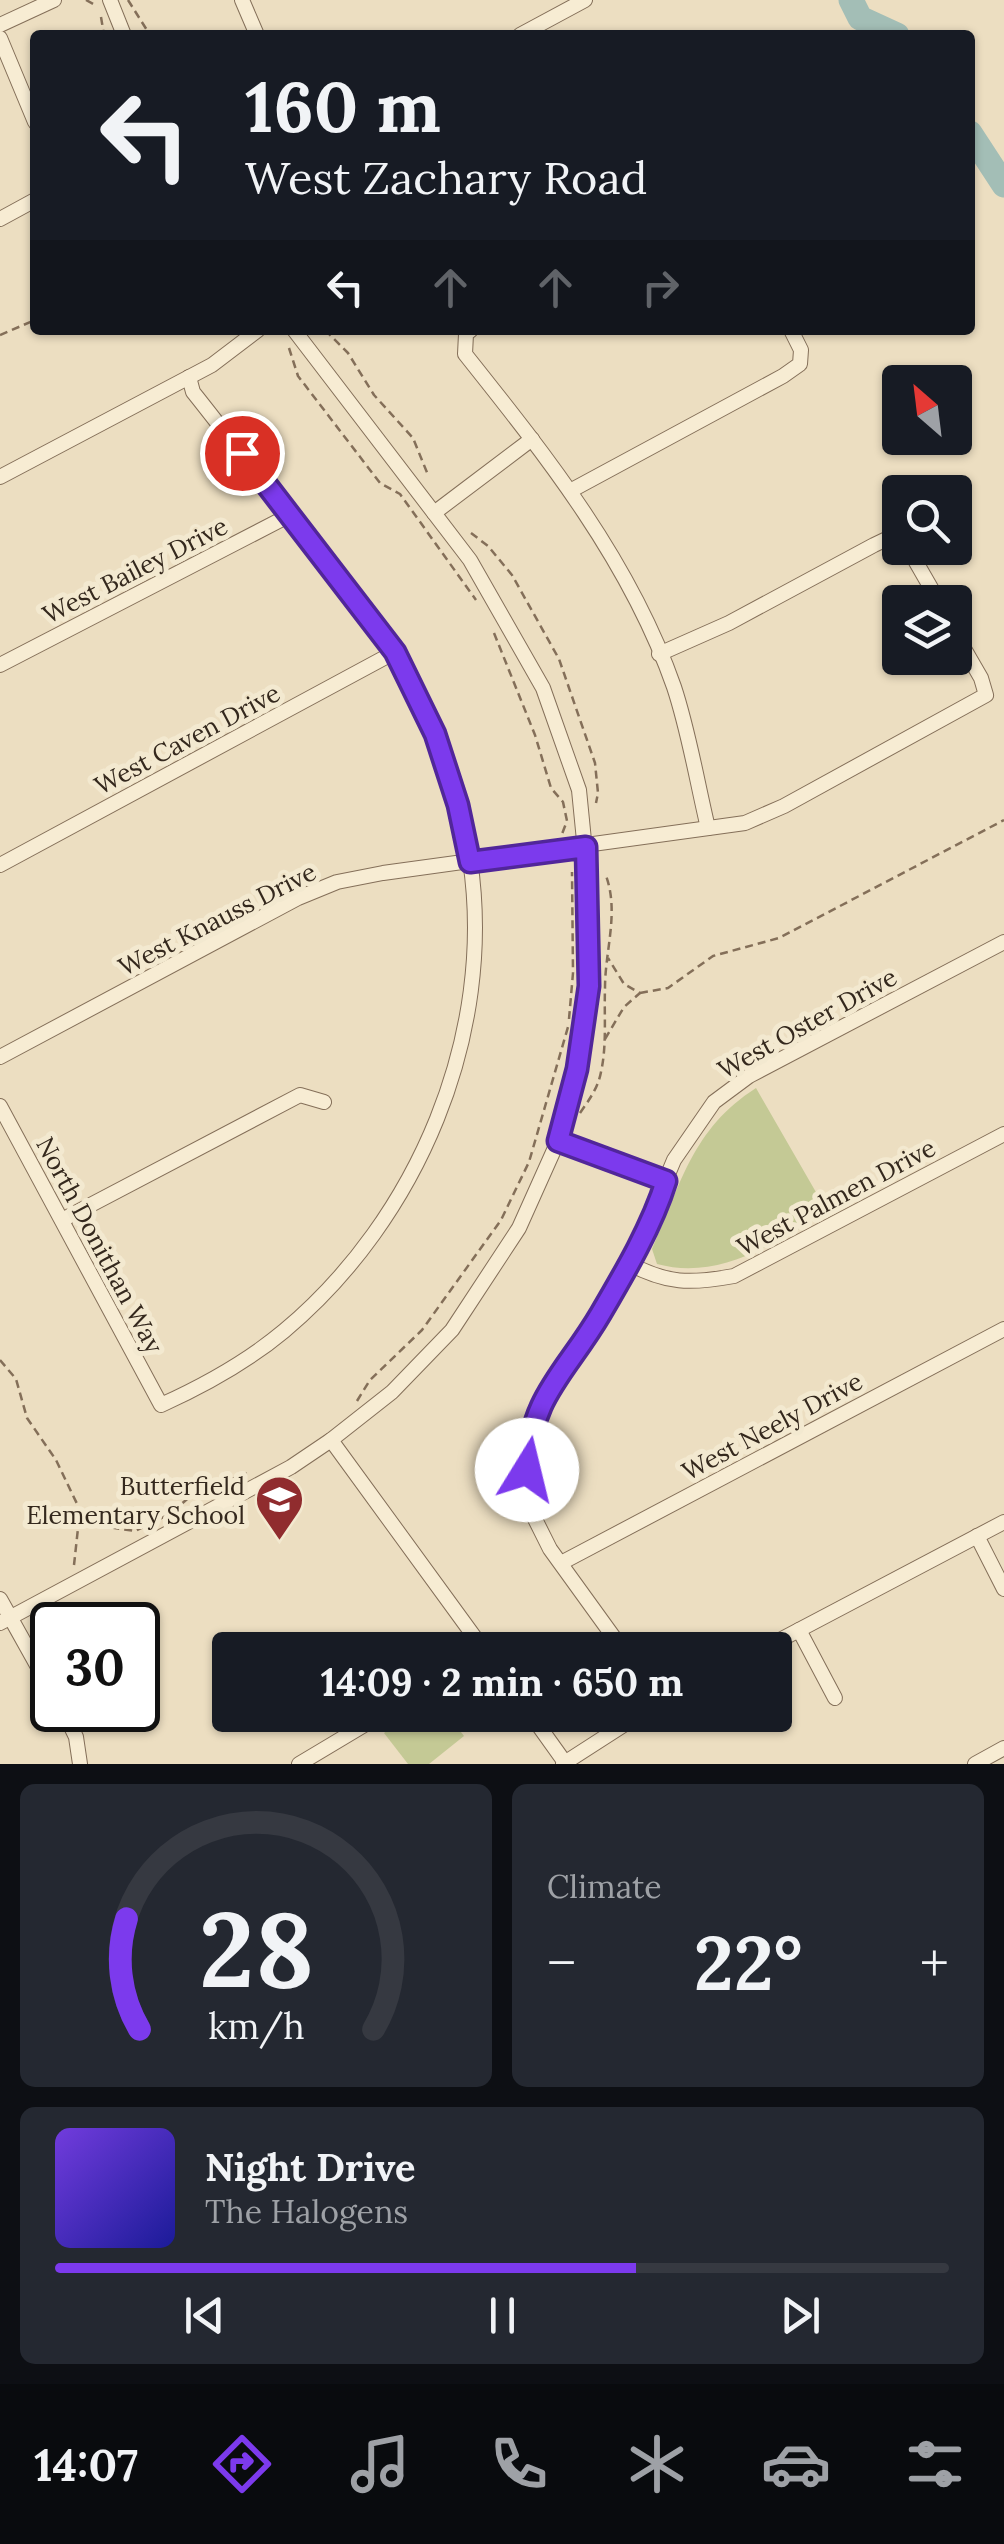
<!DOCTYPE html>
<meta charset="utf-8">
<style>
body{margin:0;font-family:Lora,serif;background:#242831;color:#f1f3f6;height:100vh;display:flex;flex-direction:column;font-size:38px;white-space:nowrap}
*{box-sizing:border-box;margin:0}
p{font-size:32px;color:#9ea1a6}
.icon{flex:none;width:55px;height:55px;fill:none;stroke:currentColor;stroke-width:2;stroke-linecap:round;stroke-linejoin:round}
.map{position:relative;height:1764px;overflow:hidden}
.details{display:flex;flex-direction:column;gap:20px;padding:20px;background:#0d0f14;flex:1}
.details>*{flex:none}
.banner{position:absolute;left:30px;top:30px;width:945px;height:305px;border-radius:10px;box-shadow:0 2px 8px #0004;background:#171b24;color:#f1f3f6;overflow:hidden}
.needle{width:65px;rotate:332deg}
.buttons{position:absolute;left:882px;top:365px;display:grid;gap:20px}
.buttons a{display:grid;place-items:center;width:90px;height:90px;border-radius:10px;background:#171b24;box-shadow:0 2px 8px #0004;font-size:50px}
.speed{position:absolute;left:30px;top:1602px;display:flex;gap:20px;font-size:50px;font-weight:700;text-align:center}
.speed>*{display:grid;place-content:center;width:130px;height:130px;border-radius:50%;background:#171b24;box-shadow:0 2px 8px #0004;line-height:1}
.speed .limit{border:5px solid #111;border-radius:15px;background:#fff;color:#111}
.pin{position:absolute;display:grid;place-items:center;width:85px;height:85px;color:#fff;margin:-42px;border:5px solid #fff;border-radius:50%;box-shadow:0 2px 10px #0007}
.me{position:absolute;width:110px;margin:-55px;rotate:9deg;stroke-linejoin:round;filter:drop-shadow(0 0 8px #0008)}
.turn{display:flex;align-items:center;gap:35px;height:210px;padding:0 50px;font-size:45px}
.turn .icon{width:130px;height:130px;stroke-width:2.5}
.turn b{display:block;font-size:70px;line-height:85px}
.lanes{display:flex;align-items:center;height:95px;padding:0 50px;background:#0003;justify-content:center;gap:50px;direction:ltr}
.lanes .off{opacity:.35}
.big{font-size:75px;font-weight:700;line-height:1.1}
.details .card{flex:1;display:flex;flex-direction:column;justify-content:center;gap:15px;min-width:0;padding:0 35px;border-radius:15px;background:#242831}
.details .dial{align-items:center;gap:0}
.dial svg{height:260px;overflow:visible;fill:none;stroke:#363941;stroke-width:7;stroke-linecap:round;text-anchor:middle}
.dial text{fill:#f1f3f6;stroke:none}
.song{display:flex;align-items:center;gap:30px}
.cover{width:120px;height:120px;border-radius:15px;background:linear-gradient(135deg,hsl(260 70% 55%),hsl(240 70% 35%))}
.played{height:10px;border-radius:5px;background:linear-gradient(90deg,#7c3aed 65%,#363941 65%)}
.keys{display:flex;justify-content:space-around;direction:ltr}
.heat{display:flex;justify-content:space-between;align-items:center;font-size:55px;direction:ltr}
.details .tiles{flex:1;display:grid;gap:20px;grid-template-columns:1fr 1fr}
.card:last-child{grid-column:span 2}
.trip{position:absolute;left:212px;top:1632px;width:580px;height:100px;border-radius:10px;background:#171b24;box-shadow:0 2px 8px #0004;font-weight:700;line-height:100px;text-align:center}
.dock{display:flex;height:160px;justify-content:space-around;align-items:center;background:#090b0e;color:#9ea1a6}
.dock .icon{width:70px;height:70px}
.dock .current{color:#7c3aed}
.dock b{font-size:45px;color:#f1f3f6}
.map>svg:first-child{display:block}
.green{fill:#c4c995}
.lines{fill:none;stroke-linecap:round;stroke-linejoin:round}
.river{stroke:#a3beb6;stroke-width:25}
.minor-casing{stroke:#846f59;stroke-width:16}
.path{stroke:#846f59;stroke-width:2.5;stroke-dasharray:8 5;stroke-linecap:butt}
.minor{stroke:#f7ecd3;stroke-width:14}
.route-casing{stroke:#51269a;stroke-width:25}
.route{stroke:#7c3aed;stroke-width:18}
.labels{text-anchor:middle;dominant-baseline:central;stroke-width:10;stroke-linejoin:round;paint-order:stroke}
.street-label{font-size:25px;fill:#34281d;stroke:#f3e9d0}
.poi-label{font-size:25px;fill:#34281d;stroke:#f3e9d0;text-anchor:end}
</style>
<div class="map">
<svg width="1004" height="1764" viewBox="0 0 1004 1764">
<rect width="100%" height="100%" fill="#ecdec1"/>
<g class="green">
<path d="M756,1088l72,125c-53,29 -108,68 -171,51l-5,-15c29,-65 40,-120 104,-161z"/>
<polygon points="408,1715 448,1715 464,1736 429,1764 408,1764 384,1733"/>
</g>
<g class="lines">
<g class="river">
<polyline points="851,0 860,18 897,35"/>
<polyline points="970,133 1004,185"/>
</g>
<defs>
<g id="minor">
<polyline points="110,0 124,35"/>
<polyline points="242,0 257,35"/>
<polyline points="0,25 54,0"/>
<polyline points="520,35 585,0"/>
<polyline points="0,38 35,122"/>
<polyline points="0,219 35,200"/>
<path d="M471,330l-5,4 -1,20c82,103 165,207 209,333 15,45 23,95 34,141"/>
<polyline points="0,477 212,365 258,330"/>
<polyline points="570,491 783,376 800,364 801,350 791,330"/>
<polyline points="434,513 532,439"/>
<polyline points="908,548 939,602"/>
<polyline points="659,654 729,623 874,545 897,534 900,538"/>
<polyline points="0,665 290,515"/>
<polyline points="0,865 395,652"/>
<polyline points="0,1057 298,898 337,882 383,873 745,823 784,806 986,695 981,678 955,633"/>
<path d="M0,1106l161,299c42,-19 87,-44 123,-74 134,-112 212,-297 186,-471 -11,-71 -38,-143 -73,-206 -20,-33 -50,-64 -75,-95 -43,-55 -85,-112 -129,-167l-4,-15"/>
<polyline points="558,1141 666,1181"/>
<polyline points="62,1220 300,1095 324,1102"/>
<path d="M628,1263c39,21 62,21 106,13l270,-142"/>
<polyline points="331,1440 484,1650"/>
<polyline points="977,1536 1004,1589"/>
<polyline points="561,1563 1004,1329"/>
<polyline points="0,1599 52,1692"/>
<polyline points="0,1623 291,1467 331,1440 392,1392 452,1330 519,1228 558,1141 577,1069 589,986 588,881 579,790 543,688 470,560 294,330"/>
<polyline points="799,1630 835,1698"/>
<polyline points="623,1650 550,1549 534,1517 527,1470 528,1439 541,1402 601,1314 643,1234 674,1160 714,1102 749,1076 1004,942"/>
<polyline points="761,1650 1004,1522"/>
<polyline points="63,1710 76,1737 80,1764"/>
<polyline points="531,1715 566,1764"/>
<polyline points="299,1764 381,1715"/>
<polyline points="563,1764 639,1715"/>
<polyline points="975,1764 1004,1748"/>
</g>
</defs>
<use href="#minor" class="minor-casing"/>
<g class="path">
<polyline points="86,0 97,6"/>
<polyline points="128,0 150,35"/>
<polyline points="101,17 104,35"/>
<polyline points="325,330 348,353 374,395 413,438 428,475"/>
<polyline points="0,335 35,320"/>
<polyline points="289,348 298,376 380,483 400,494 476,600"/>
<polyline points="471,533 488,546 512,575 559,659 595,763 598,793 596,803"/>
<polyline points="494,633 535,735 551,788 563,802 567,821 562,834"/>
<polyline points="640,993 668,988 713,956 779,938 1004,820"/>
<polyline points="569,1019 573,973 572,872"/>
<polyline points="605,1039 624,1007 640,993 624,984 608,958"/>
<path d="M580,1113c9,-13 18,-25 21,-41 6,-27 3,-57 4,-84 0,-39 15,-77 0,-115"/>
<polyline points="0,1360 16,1379 27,1418 56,1460 80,1510 108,1527 135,1531 170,1514 193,1494 247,1473"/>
<polyline points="357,1401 370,1380 422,1330 501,1220 529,1162 568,1027"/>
<polyline points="74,1565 80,1510"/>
</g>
<use href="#minor" class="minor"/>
</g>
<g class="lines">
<defs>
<path id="route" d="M242,453l153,199 40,82 23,71 12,57 116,-15 3,139 -12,83 -19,72 108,40c-14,45 -41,91 -65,132 -35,60 -71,83 -74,157"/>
</defs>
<use href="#route" class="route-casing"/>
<use href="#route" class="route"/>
</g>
<defs>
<symbol id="school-pin" viewBox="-11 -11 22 30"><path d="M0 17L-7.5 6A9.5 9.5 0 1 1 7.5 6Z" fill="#902c2e" stroke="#f3e9d0"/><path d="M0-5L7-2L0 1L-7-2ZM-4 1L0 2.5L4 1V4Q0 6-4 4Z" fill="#fff"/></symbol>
</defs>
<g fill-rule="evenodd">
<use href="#school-pin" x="252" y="1472" width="55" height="75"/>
</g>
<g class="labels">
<g class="street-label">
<text transform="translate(135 570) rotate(-27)">West Bailey Drive</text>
<text transform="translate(187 739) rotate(-28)">West Caven Drive</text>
<text transform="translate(217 919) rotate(-27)">West Knauss Drive</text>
<text transform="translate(807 1023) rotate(-29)">West Oster Drive</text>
<text transform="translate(836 1197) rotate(-28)">West Palmen Drive</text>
<text transform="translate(100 1245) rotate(62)">North Donithan Way</text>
<text transform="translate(772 1426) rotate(-28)">West Neely Drive</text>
</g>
<g class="poi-label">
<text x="245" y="1486">Butterfield<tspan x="245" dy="29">Elementary School</tspan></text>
</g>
</g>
</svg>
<div class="buttons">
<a><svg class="needle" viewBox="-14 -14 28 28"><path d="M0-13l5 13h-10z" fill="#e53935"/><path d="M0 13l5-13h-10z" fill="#9ea1a6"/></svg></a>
<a><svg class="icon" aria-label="search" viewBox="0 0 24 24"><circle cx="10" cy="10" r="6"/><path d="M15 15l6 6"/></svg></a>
<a><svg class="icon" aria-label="layers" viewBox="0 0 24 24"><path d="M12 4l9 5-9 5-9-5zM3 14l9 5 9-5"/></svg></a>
</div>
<div class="speed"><div class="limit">30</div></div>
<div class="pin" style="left:242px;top:453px;background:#d93025"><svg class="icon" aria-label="arrive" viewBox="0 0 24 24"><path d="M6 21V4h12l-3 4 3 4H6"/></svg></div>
<svg class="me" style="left:527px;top:1470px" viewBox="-20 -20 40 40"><circle r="19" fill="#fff"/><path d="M0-13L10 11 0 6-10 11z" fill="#7c3aed"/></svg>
<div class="trip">14:09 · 2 min · 650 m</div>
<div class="banner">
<div class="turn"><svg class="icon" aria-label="left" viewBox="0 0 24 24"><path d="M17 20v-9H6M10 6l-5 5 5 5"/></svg><div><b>160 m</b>West Zachary Road</div></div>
<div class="lanes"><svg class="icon" aria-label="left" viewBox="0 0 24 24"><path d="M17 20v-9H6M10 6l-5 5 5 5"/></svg><svg class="icon off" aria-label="ahead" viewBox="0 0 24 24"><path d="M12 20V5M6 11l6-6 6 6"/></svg><svg class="icon off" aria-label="ahead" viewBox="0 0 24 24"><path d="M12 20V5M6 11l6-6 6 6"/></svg><svg class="icon off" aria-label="right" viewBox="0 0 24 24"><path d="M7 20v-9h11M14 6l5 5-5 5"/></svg></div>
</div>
</div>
<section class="details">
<div class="tiles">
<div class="card dial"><svg viewBox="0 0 100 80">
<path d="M14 69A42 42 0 1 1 86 69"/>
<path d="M14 69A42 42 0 0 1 10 35" stroke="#7c3aed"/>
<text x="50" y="56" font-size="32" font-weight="700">28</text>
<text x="50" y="72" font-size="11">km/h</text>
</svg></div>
<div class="card"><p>Climate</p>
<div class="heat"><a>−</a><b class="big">22°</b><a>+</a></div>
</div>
<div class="card">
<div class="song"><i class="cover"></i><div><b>Night Drive</b><p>The Halogens</p></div></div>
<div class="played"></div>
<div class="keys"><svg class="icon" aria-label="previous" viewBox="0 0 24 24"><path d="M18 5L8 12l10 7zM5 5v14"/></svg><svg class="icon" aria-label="pause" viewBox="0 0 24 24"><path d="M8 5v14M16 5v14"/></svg><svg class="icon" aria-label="next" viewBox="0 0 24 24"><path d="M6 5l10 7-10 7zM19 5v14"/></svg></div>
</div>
</div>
</section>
<nav class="dock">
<b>14:07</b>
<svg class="icon current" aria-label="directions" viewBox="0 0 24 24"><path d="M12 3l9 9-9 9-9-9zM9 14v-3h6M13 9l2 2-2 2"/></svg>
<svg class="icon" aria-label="music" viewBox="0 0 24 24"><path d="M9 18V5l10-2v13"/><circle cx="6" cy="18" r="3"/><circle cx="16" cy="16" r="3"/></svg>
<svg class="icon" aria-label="phone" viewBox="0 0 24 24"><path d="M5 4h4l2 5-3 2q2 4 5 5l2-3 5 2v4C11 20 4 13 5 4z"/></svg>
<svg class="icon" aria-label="climate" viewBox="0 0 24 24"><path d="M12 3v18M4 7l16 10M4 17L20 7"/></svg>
<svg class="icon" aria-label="car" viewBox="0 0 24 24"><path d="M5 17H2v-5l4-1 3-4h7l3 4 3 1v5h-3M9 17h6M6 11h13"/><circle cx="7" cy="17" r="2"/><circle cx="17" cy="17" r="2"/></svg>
<svg class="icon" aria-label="filters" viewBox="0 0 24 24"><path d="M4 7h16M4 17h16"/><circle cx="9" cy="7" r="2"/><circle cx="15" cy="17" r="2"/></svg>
</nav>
